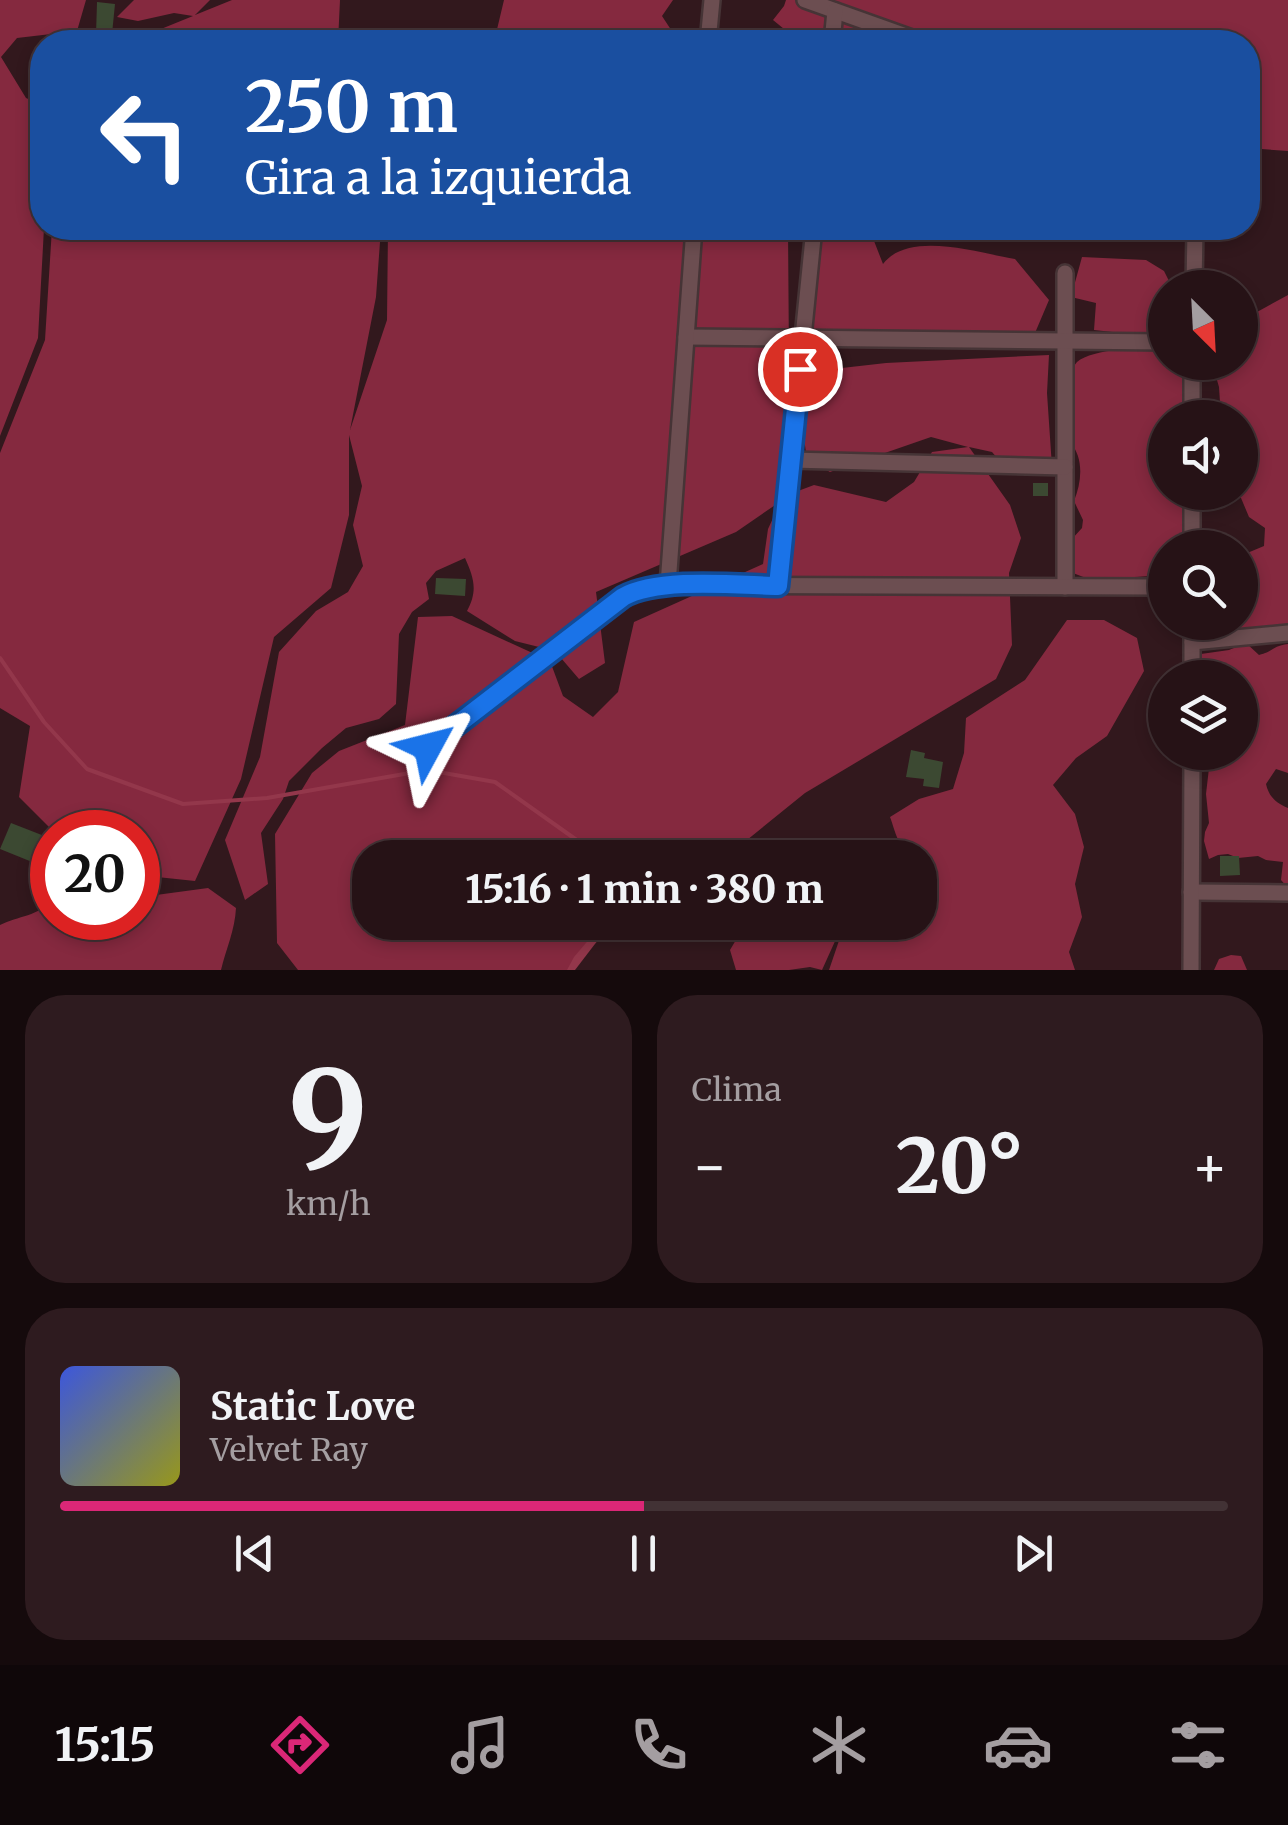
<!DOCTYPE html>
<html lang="es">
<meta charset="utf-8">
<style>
body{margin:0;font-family:Merriweather,serif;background:#2e1b1f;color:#f1f3f6;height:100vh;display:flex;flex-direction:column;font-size:38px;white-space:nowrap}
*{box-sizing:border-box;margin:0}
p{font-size:32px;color:#a49ea1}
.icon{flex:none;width:55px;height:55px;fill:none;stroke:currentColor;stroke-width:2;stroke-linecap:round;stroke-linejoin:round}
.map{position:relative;height:970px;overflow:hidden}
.details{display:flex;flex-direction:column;gap:25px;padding:25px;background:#150a0c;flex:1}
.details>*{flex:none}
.guide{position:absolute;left:30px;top:30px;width:1230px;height:210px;border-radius:40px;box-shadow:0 5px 15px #0003,0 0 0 2px #423235;background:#1a4fa0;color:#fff;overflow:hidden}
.needle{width:65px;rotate:156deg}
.fabs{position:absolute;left:1148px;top:270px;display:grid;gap:20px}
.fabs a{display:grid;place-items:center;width:110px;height:110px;border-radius:50%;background:#261216;box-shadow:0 5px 15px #0003,0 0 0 2px #423235;font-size:50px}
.speed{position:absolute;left:30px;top:810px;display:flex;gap:20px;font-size:50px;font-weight:700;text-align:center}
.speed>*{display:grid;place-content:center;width:130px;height:130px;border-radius:50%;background:#261216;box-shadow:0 5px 15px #0003,0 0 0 2px #423235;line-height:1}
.speed .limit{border:15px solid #d22;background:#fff;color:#111}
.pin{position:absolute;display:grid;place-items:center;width:85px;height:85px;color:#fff;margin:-42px;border:5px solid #fff;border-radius:50%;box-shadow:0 2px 10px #0007}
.me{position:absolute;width:110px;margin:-55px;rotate:52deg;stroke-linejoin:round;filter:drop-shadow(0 0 8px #0008)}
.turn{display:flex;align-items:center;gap:35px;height:210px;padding:0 50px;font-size:45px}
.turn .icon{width:130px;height:130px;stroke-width:2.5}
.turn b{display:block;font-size:70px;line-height:85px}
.big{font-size:75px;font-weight:800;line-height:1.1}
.details .widget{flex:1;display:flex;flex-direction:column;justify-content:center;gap:15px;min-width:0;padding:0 35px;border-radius:40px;background:#2e1b1f}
.details .dial{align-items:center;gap:0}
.dial b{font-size:130px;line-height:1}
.song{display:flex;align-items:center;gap:30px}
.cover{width:120px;height:120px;border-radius:15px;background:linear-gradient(135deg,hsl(230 70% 55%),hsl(60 70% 35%))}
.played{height:10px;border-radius:5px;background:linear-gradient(90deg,#db2777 50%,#423235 50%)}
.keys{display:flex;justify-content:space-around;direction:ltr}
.heat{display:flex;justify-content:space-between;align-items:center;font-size:55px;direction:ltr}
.details .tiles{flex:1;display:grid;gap:25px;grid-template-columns:1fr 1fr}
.widget:last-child{grid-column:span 2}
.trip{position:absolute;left:352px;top:840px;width:585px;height:100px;border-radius:40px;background:#261216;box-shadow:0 5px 15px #0003,0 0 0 2px #423235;font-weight:800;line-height:100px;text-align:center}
.menu{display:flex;height:160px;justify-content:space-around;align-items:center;background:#0f0709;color:#a49ea1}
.menu .icon{width:70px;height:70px}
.menu .current{color:#db2777}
.menu b{font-size:45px;color:#f1f3f6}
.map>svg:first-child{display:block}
.forest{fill:#85293f}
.water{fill:#93374b}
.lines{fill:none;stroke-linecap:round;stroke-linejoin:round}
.stream{stroke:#93374b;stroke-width:4}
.building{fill:#3c4932}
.minor-casing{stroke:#463436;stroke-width:20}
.minor{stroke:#6c4e51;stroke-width:15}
.route-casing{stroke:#114b97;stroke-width:25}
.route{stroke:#1a73e8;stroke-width:18}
</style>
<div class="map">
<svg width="1288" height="970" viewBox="0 0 1288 970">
<rect width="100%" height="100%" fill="#32181d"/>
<g class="forest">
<polygon points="0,0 86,0 77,31 17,38 1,57 26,98 42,105 44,228 38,338 0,436"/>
<polygon points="134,0 210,0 195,15 232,0 340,0 338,42 129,42 193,16 174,13 138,21 117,17"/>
<polygon points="504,0 673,0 662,16 679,42 494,42"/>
<polygon points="786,0 1288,0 1288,151 1248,148 1248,42 800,42 773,20 784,6"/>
<path d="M52,228h329l-5,69 -26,133 37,-110 1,-92h400l2,266 24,-9 72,17 28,-20 18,-30 36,-5 -37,-10 -101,35 -23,-13 -11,-75 37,-15 53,-6 163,-8 -2,38 5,74h-47l-13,-15 -23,-5 41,58 11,33 -12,35 3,72 -16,34 -191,114 -79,64 -356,1v64l247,1 -43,40v7h-276l-21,-27 -2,-109 37,-61 27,-22 66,-26 13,-108 34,-1 98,45 13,35 30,21 25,-25 16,-70 129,-58 5,-35 13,-28 -45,31 -140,60 9,71 -26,16 -24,-28 -40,-10 -48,-30c11,-20 7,-33 -2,-53l-29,13 -10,12 3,16 -17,13 -13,22 -3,70 -17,15 -33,9 -24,20 -33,33 -6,18 -22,34 7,51 -23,16 -20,-60 35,-83 19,-105 37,-41 32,-19 15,-26 -10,-41 9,-39 -13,-51v80l-18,73 -57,49 -33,142 -46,102 -57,-6v-43h-84l-35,-35 11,-71 -30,-18v-255l45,-113z"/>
<path d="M815,228h54l14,36c26,-34 95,-11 132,-5l34,41 -17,40 -222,-4z"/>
<polygon points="1082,257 1146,260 1164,271 1172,287 1165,288 1165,313 1149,336 1094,330 1096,303 1071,297"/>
<polygon points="1288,295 1288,626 1246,636 1228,630 1224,623 1240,622 1240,556 1264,546 1265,528 1249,517 1241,498 1232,493 1240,492 1240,418 1221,417 1219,387 1212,363 1240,362 1240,305 1257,312"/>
<path d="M1165,347v15l19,1 3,10 2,44 -24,1v74l22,1v54l-22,1v27l-74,5 -18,-7 -3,-28 2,-6 10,-11 1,-8 -9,-19c8,-20 10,-43 -4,-59 4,-23 -2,-37 0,-57 0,-7 2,-18 7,-23 16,-14 67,-14 88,-15z"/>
<path d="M1067,620h37l33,18 7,33 -37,65 -31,22 -23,27 22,29 9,33 -9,37 7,33 -13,35 6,18h-246l16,-47 75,-1v-22l12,-28 -12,-9v-5c-20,-1 -24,-25 -30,-41l29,-18 34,-10 11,-36 2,-35 59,-38z"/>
<path d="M1246,643l13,12c14,-3 13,-9 29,-11v129l-12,-4 -10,15c3,13 10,19 22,24v80l-7,-8 2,-18 -17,-2 -8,-4 -20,2 -10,-4 -10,1 -9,4 -5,-18 1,-9 4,-9 -3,-29 3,-26 -1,-15 32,-1v-74l-35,-1 -7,-14 3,-9 28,-4z"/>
<path d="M208,888l28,20c-1,22 -10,41 -15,62h-221v-45c18,-9 39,-9 52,-25v18h86v-25l18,2z"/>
<polygon points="746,923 823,923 836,939 822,970 810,967 789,970 736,970 730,950"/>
<polygon points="1231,955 1241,956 1247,970 1214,970 1219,959"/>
</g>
<polygon class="water" points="603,923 611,923 575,970 567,970 574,957"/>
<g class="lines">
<polyline class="stream" points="0,658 44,722 87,769 183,804 267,798 427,770 495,782 602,858"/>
</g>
<g class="building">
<polygon points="97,2 115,4 112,34 96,34"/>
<rect x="1033" y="483" width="15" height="13"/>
<polygon points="436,578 466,579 465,596 435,594"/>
<polygon points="911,750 925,753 924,758 943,762 939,788 923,786 924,779 906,777"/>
<polygon points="11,823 52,839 52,854 47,868 0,849"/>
<polygon points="1220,856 1239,856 1240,875 1220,876"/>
</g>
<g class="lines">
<defs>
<g id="minor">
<polyline points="805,0 923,42"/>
<polyline points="708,42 712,0"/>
<polyline points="832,42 835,11"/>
<polyline points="1065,273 1065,587"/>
<polyline points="1194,288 1195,228"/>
<polyline points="686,337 1165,342"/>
<polyline points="1192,418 1192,362"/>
<polyline points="791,460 1065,467"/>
<polyline points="1192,548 1192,492"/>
<polyline points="668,585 694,228"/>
<polyline points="778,586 814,228"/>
<polyline points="1192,642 1288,633"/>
<polyline points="1192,678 1192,622"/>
<polyline points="428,747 623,597 635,590 664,585 1165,587"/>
<polyline points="1191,892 1288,893"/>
<polyline points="1191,970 1192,752"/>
</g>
</defs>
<use href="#minor" class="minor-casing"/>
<use href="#minor" class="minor"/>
</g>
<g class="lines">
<defs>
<path id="route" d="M428,747l195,-150c36,-20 113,-12 155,-11l22,-217"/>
</defs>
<use href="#route" class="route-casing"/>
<use href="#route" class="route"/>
</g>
</svg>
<div class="fabs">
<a><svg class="needle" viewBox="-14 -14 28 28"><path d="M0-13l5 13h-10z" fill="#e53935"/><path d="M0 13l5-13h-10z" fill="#a49ea1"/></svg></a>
<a><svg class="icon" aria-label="sound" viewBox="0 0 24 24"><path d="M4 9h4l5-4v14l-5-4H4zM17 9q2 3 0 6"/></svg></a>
<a><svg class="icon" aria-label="search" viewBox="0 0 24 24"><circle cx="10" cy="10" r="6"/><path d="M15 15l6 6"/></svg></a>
<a><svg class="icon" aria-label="layers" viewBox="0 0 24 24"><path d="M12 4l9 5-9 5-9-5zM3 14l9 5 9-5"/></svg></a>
</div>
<div class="speed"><div class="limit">20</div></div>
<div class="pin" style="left:800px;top:369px;background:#d93025"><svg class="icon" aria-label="arrive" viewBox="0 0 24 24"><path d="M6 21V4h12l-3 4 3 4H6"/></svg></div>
<svg class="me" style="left:428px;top:747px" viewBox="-20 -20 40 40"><path d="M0-17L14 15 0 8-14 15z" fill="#1a73e8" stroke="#fff" stroke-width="4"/></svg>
<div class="trip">15:16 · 1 min · 380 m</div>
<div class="guide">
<div class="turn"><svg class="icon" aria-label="left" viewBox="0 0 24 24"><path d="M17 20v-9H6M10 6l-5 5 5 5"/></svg><div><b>250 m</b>Gira a la izquierda</div></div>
</div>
</div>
<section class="details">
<div class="tiles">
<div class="widget dial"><b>9</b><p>km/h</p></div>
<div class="widget"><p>Clima</p>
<div class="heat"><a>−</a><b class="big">20°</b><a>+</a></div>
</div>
<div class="widget">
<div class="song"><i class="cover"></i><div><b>Static Love</b><p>Velvet Ray</p></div></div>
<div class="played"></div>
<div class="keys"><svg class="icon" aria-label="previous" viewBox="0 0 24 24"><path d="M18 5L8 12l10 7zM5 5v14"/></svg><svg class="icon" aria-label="pause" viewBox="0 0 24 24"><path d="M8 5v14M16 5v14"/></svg><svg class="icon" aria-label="next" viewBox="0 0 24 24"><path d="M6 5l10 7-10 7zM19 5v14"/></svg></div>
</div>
</div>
</section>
<nav class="menu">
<b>15:15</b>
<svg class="icon current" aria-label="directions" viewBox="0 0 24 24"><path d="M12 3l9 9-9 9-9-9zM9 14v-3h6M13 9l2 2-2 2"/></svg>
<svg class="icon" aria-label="music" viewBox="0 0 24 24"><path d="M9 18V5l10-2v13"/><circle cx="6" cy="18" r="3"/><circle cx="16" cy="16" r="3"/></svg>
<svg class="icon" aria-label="phone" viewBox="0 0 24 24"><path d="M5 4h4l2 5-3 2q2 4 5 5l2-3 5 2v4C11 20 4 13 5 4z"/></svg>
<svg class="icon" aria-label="climate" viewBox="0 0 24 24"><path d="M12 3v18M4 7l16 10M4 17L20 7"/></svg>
<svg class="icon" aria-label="car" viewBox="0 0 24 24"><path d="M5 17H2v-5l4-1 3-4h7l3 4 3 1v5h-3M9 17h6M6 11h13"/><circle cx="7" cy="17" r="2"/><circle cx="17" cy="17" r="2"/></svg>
<svg class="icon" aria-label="filters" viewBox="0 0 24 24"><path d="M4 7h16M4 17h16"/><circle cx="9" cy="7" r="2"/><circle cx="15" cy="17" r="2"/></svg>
</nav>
